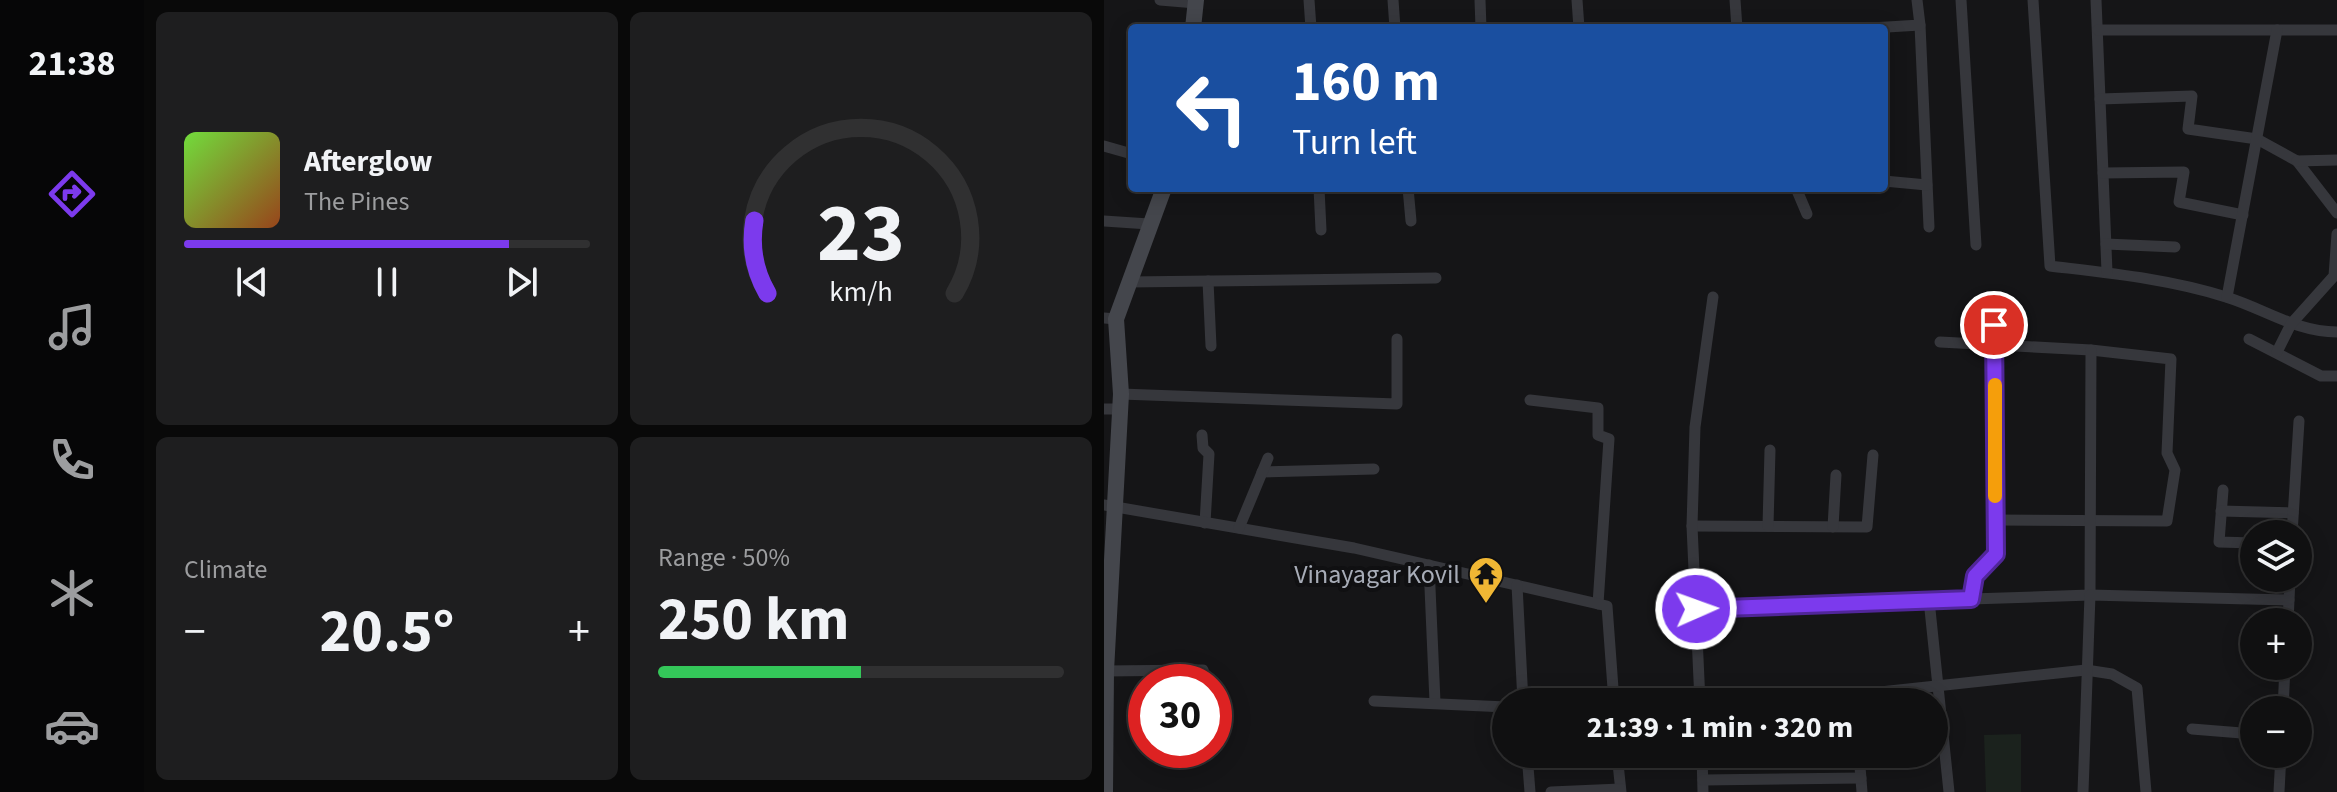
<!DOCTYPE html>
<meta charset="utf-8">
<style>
body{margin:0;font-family:"Source Sans 3",sans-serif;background:#1e1e1f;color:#f1f3f6;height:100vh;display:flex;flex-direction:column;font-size:30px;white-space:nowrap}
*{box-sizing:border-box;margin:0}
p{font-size:26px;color:#9c9d9f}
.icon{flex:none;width:44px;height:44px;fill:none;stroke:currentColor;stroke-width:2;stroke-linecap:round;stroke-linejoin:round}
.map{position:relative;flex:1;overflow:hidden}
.drawer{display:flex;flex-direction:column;gap:12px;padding:12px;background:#090909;width:960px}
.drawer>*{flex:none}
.banner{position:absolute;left:24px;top:24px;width:760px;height:168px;border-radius:8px;box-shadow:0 4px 20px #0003,0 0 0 2px #303031;background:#1a4fa0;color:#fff;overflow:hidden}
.tools{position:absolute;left:1136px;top:520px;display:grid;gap:16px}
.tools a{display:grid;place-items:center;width:72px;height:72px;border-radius:50%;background:#101011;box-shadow:0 4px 20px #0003,0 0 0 2px #303031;font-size:40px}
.speed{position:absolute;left:24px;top:664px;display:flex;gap:16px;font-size:40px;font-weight:700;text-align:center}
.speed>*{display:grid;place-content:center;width:104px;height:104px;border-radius:50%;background:#101011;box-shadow:0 4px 20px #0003,0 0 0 2px #303031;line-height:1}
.speed .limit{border:12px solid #d22;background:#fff;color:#111}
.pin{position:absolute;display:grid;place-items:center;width:68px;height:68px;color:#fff;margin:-34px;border:4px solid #fff;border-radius:50%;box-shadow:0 2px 8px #0007}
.me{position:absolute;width:88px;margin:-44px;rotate:88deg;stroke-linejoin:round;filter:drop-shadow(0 0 6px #0008)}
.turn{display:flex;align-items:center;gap:28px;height:168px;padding:0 32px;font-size:36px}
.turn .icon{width:104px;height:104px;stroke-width:2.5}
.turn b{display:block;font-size:56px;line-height:68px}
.big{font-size:60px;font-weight:700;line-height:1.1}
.drawer .tile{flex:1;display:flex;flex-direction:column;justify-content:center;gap:12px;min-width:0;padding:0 28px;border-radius:12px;background:#1e1e1f}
.drawer .dial{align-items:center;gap:0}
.dial svg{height:208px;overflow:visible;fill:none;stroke:#303031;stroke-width:7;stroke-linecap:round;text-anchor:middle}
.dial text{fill:#f1f3f6;stroke:none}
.song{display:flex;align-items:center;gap:24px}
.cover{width:96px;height:96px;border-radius:12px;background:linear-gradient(135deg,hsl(100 70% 55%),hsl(20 70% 35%))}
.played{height:8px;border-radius:4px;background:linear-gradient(90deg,#7c3aed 80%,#303031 80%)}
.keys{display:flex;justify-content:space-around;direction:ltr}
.heat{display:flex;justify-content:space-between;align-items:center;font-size:44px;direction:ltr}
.charge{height:12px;border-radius:6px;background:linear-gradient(90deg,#34c759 50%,#303031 0)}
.drawer .tiles{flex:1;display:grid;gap:12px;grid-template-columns:repeat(2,1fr)}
.trip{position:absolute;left:388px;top:688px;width:456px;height:80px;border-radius:40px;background:#101011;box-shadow:0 4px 20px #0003,0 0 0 2px #303031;font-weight:700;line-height:80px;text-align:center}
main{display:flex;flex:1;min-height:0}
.menu{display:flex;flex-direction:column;width:144px;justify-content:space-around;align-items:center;background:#060607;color:#9c9d9f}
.menu .icon{width:56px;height:56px}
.menu .selected{color:#7c3aed}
.menu b{font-size:36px;color:#f1f3f6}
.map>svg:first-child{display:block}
.green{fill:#1b221d}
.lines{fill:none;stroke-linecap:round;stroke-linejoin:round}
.minor{stroke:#36373c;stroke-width:11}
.secondary{stroke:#44464c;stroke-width:16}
.route-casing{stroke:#51269a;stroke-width:20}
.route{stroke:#7c3aed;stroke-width:14}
.slow{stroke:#f59e0b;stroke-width:14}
.labels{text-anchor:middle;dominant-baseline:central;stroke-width:8;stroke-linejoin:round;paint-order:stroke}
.poi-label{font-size:26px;fill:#a7acb7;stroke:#101012;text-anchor:end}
</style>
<main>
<nav class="menu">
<b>21:38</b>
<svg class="icon selected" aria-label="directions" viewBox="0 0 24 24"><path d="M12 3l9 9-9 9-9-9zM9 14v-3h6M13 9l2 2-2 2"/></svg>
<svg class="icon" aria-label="music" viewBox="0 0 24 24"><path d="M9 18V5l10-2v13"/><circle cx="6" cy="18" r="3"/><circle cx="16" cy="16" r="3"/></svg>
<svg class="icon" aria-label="phone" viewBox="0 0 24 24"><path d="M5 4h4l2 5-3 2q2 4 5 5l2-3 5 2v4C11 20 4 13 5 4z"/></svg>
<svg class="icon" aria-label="climate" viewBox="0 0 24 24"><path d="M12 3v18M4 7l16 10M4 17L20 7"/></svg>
<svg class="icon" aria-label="car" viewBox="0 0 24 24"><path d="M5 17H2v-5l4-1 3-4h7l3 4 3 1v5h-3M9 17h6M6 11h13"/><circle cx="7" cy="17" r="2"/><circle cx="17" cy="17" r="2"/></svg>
</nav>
<section class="drawer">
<div class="tiles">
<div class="tile">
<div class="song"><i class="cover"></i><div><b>Afterglow</b><p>The Pines</p></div></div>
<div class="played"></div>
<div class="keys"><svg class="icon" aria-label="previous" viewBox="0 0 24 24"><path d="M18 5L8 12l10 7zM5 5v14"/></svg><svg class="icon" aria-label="pause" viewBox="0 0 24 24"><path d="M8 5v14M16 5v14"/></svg><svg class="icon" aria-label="next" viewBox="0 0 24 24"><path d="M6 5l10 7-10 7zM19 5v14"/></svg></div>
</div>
<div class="tile dial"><svg viewBox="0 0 100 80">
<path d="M14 69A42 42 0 1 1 86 69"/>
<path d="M14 69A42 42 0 0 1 9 41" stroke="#7c3aed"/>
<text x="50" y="56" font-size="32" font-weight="700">23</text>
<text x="50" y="72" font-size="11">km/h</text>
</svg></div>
<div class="tile"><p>Climate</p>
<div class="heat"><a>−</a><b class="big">20.5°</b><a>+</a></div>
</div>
<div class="tile"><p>Range · 50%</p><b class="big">250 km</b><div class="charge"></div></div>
</div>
</section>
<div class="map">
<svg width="1233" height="792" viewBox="0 0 1233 792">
<rect width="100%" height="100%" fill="#151517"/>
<polygon class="green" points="917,734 917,792 882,792 880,735"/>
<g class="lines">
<g class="minor">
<polyline points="56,0 92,3"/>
<polyline points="205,0 207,28"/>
<polyline points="289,0 291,28"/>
<polyline points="376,0 377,28"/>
<polyline points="473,0 475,28"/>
<polyline points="631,0 633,28"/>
<polyline points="857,0 872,245"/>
<path d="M929,0l17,266c58,7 120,13 176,31 39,12 70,35 111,35"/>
<polyline points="992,0 1003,272"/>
<polyline points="816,25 825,227"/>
<polyline points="767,28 816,25 813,0"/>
<polyline points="994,30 1233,30"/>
<polyline points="996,99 1088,96 1084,129 1153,139 1193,161 1233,213"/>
<polyline points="0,146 28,154"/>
<polyline points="1193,161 1233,160"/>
<polyline points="999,173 1080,172 1075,202 1139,215"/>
<polyline points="780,181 823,185"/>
<polyline points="101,188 165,188"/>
<polyline points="215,188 217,230"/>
<polyline points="304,188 307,221"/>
<polyline points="692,188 703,214"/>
<polyline points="0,221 45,224"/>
<polyline points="1002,244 1071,247"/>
<polyline points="104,281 107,346"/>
<polyline points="25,282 332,278"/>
<polyline points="1123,297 1173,30"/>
<polyline points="0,318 12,319"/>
<polyline points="1145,339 1217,376 1233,376"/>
<polyline points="836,342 987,350 1067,359 1063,453 1071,470 1063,521 891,520"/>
<polyline points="1173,352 1187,324 1230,276 1233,234"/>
<polyline points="17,394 293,404 293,339"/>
<polyline points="426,400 494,408 494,435 505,439 494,604"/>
<polyline points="0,409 15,409"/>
<polyline points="98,435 99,448 105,454 101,523"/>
<polyline points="158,472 270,469"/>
<polyline points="1119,490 1115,542 1150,543"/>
<polyline points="0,505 250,548 503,606 510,702"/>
<polyline points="1117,511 1189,513"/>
<polyline points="588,526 763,527 769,455"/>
<polyline points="664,526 666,450"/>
<polyline points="729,527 732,475"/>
<polyline points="135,528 164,458"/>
<polyline points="1188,534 1195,421"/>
<polyline points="325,565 331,702"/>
<polyline points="413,585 419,702"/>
<polyline points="867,599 986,595 987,350"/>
<polyline points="825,600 845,792"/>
<polyline points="592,609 867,599 871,576 892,554 890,325"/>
<polyline points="1184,622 1186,578"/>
<polyline points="0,671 99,670 104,682"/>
<polyline points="110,694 120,715"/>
<polyline points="270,701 402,707"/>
<polyline points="510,701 748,695 982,670 1008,674 1033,688 1042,792"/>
<polyline points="596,702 588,526 591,427 609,297"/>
<polyline points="1179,710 1181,666"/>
<polyline points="1088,729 1150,734"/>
<polyline points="423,754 426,792"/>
<polyline points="513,754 517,792"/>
<polyline points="598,754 599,792"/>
<polyline points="755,754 758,792"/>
<polyline points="599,780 757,778"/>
<polyline points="447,792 516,789"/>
<polyline points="979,792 986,595 1185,600"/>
<polyline points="1175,792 1177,754"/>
</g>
<g class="secondary">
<polyline points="89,28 92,0"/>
<polyline points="1,792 2,671 17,394 12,319 60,188"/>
</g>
</g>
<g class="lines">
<defs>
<polyline id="route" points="592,609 867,599 871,576 892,554 890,325"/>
</defs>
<use href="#route" class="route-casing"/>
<use href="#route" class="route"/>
<polyline class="slow" points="891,385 891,496"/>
</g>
<defs>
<symbol id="temple-pin" viewBox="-11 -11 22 30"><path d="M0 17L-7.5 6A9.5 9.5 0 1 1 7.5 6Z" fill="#f0b734" stroke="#101012"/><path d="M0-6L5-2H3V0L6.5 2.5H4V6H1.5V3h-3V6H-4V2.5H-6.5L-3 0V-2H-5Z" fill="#111"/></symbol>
</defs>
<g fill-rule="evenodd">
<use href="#temple-pin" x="362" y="554" width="40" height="54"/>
</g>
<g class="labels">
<g class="poi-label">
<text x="356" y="574">Vinayagar Kovil</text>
</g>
</g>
</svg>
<div class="tools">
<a><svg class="icon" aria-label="layers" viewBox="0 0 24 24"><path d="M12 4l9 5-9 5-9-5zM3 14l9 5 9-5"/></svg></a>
<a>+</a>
<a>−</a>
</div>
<div class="speed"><div class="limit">30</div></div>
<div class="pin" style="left:890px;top:325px;background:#d93025"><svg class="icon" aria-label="arrive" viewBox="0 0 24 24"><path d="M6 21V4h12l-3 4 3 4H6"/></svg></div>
<svg class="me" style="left:592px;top:609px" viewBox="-20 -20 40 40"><circle r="17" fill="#7c3aed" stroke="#fff" stroke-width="3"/><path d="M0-11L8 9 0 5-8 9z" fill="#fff"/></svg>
<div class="trip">21:39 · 1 min · 320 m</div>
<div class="banner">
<div class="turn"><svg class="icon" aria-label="left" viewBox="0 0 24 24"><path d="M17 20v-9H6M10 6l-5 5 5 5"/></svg><div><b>160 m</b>Turn left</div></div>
</div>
</div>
</main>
